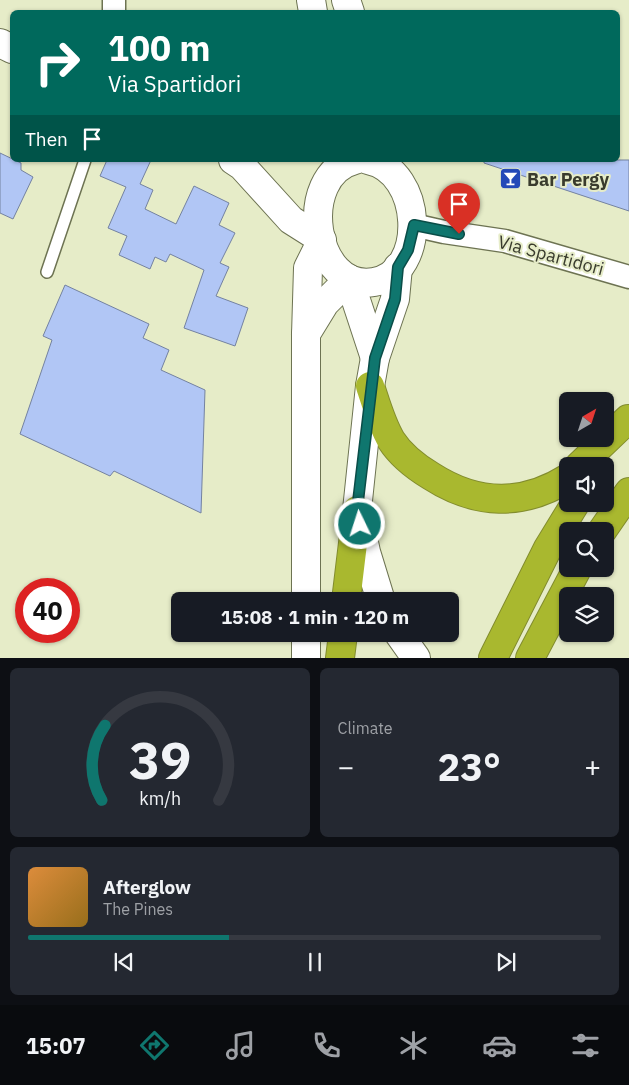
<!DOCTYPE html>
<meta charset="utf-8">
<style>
body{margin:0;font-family:"IBM Plex Sans",sans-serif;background:#242831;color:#f1f3f6;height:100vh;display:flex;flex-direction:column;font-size:19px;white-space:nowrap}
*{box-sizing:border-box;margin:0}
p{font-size:16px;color:#9ea1a6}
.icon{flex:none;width:28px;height:28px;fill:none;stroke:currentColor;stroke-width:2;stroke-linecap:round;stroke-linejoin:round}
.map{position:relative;height:658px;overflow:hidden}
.side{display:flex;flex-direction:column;gap:10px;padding:10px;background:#0d0f14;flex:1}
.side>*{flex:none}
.guide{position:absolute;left:10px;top:10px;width:610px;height:152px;border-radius:8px;box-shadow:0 1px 4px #0004;background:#00695c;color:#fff;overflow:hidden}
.needle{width:32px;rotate:39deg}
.fabs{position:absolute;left:559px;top:392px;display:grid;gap:10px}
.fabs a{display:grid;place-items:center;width:55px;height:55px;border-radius:8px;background:#171b24;box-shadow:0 1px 4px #0004;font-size:25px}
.speed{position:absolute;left:15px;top:578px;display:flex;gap:10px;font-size:25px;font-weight:700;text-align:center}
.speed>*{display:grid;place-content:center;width:65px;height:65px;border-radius:50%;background:#171b24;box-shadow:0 1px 4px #0004;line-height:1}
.speed .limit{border:8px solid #d22;background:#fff;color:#111}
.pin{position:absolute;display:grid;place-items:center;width:42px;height:42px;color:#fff;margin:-51px -21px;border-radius:50% 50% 50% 0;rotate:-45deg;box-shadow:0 0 5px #0007}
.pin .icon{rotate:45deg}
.me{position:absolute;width:55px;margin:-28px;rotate:356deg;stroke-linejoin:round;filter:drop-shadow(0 0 4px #0008)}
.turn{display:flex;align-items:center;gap:18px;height:105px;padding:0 15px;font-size:22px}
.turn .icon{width:65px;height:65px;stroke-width:2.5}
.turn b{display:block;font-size:35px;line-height:42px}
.then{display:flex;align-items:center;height:48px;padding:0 15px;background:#0003;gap:10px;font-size:19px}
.big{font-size:38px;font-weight:700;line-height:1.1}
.side .widget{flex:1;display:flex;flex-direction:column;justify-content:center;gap:8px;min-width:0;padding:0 18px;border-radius:8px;background:#242831}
.side .dial{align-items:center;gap:0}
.dial svg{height:130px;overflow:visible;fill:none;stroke:#363941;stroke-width:7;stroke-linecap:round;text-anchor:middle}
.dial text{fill:#f1f3f6;stroke:none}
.song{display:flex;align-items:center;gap:15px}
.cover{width:60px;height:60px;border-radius:8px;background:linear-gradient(135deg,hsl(30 70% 55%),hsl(40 70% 35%))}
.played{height:5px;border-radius:2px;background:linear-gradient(90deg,#0f766e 35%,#363941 35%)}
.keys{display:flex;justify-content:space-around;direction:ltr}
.heat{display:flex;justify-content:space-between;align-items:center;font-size:28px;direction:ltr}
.side .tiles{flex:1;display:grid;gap:10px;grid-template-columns:1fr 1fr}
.widget:last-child{grid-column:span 2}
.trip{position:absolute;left:171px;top:592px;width:288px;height:50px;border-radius:8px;background:#171b24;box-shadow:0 1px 4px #0004;font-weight:700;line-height:50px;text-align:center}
.tab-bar{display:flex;height:80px;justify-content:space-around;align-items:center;background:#090b0e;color:#9ea1a6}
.tab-bar .icon{width:35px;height:35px}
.tab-bar .active{color:#0f766e}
.tab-bar b{font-size:22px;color:#f1f3f6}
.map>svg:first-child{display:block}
.building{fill:#b1c6f5;stroke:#7482a0}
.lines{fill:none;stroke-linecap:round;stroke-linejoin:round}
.lane-casing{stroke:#6d7352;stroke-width:14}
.street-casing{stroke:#6d7352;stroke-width:25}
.secondary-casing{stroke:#6d7352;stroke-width:30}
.highway-casing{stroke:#828c2e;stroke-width:30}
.lane{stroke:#fff;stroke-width:11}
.street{stroke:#fff;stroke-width:22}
.secondary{stroke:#fff;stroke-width:28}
.highway{stroke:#a9b82f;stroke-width:28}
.route-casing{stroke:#0a4d48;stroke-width:12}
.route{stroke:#0f766e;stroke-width:9}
.labels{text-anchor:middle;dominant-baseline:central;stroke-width:4;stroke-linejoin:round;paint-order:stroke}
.poi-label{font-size:18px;font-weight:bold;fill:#393b2d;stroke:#e6ecc8;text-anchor:start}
.street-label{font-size:18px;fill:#393b2d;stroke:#e6ecc8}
</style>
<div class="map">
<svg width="629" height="658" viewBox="0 0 629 658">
<rect width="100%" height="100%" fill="#e6ecc8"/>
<g class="building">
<polygon points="0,153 21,163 21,170 33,177 13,219 0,213"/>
<polygon points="107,160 151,160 140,184 153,190 145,209 176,224 194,186 229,203 219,225 235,233 220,263 229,267 216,296 248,308 235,346 184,328 204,270 170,254 166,262 155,257 150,269 119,255 127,236 108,228 126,187 100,176"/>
<polygon points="484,160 629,160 629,211 484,163"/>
<polygon points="65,285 149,324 143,338 169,350 161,370 205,390 201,513 114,471 110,476 20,434 52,340 43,336"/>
</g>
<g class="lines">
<defs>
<polyline id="lane" points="47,272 85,160"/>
<g id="street">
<polyline points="114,0 114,12"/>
<polyline points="413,225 444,232 505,241 629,277"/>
</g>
<g id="secondary">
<polyline points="311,0 313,12"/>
<polyline points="346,0 350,12"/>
<polyline points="0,43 12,49"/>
<polyline points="233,160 242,166 291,220 321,239"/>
<path d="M355,160c-60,15 -42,133 19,122 54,-9 50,-111 -6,-122"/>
<polyline points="349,279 375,358"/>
<polyline points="306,334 325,303 349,279"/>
<polyline points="306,601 306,335 308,268 322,240"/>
<polyline points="381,601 366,552 357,510 370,386 375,358 395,299 398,267"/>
<polyline points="306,634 306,658"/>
<polyline points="399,634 416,658"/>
</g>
<g id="highway">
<path d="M370,386c6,18 11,37 21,54 9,14 25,27 40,36 45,29 91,31 137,2"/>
<polyline points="579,466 628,419"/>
<polyline points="602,531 629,492"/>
<polyline points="346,601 357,510"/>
<polyline points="340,658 343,634"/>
<polyline points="493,658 548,548 575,504"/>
<polyline points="530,658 577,569"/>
</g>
</defs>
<use href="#lane" class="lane-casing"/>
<use href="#street" class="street-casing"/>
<use href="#secondary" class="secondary-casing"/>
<use href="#highway" class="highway-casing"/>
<use href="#lane" class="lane"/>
<use href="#street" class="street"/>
<use href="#secondary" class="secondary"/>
<use href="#highway" class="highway"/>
</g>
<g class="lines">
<defs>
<polyline id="route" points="360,524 357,510 375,358 395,299 398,267 408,250 414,225 459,234"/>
</defs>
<use href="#route" class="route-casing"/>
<use href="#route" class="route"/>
</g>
<defs>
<symbol id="bar-square" viewBox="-11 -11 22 22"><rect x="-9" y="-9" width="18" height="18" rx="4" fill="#2449b8" stroke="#e6ecc8"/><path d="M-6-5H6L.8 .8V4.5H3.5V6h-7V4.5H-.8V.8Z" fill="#fff"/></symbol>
</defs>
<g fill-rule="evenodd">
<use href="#bar-square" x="498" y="166" width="25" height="25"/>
</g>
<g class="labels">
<g class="poi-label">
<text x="527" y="179">Bar Pergy</text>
</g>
<g class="street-label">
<text transform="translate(551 255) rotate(15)">Via Spartidori</text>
</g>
</g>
</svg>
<div class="fabs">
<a><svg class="needle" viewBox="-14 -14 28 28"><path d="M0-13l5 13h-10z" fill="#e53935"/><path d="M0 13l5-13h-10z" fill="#9ea1a6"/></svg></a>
<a><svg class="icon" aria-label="sound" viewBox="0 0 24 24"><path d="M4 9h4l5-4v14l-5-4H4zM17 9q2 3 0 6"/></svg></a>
<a><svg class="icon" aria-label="search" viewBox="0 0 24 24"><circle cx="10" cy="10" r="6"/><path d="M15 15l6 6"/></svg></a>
<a><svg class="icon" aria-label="layers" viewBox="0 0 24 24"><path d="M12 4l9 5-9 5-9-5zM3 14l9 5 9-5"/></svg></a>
</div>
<div class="speed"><div class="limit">40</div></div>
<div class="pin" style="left:459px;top:234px;background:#d93025"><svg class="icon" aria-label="arrive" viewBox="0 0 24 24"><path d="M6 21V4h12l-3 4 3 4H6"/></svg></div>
<svg class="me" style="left:360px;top:524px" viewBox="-20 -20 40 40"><circle r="17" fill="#0f766e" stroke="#fff" stroke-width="3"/><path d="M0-11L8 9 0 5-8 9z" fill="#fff"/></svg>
<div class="trip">15:08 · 1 min · 120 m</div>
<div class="guide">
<div class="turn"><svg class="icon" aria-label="right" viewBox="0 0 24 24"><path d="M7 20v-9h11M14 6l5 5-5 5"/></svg><div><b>100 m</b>Via Spartidori</div></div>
<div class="then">Then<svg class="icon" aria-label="arrive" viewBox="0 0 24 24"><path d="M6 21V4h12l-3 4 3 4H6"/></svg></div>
</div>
</div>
<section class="side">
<div class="tiles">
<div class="widget dial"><svg viewBox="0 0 100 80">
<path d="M14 69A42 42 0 1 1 86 69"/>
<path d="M14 69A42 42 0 0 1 16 23" stroke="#0f766e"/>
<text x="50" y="56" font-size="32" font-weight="700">39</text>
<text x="50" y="72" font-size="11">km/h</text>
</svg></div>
<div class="widget"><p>Climate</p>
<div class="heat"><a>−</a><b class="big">23°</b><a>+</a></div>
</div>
<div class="widget">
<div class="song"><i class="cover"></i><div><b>Afterglow</b><p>The Pines</p></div></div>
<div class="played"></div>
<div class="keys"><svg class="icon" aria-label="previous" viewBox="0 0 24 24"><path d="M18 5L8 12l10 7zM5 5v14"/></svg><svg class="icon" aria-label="pause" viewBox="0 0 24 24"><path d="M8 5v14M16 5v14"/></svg><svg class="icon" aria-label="next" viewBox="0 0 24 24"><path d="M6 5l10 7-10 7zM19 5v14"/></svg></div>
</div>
</div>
</section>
<nav class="tab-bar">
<b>15:07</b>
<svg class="icon active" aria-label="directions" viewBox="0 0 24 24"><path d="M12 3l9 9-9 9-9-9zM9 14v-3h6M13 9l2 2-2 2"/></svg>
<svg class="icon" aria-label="music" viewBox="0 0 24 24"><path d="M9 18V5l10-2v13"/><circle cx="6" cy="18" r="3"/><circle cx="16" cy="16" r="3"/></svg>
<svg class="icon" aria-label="phone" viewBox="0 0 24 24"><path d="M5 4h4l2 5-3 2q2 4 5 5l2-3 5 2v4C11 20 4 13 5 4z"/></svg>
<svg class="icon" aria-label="climate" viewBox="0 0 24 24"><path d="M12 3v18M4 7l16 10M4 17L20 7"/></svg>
<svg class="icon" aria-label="car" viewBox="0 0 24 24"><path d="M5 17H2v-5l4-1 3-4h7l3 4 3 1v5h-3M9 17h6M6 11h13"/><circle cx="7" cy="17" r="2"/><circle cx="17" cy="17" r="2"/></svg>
<svg class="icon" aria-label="filters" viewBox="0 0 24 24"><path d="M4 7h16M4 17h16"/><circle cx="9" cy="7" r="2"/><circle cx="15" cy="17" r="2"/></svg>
</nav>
